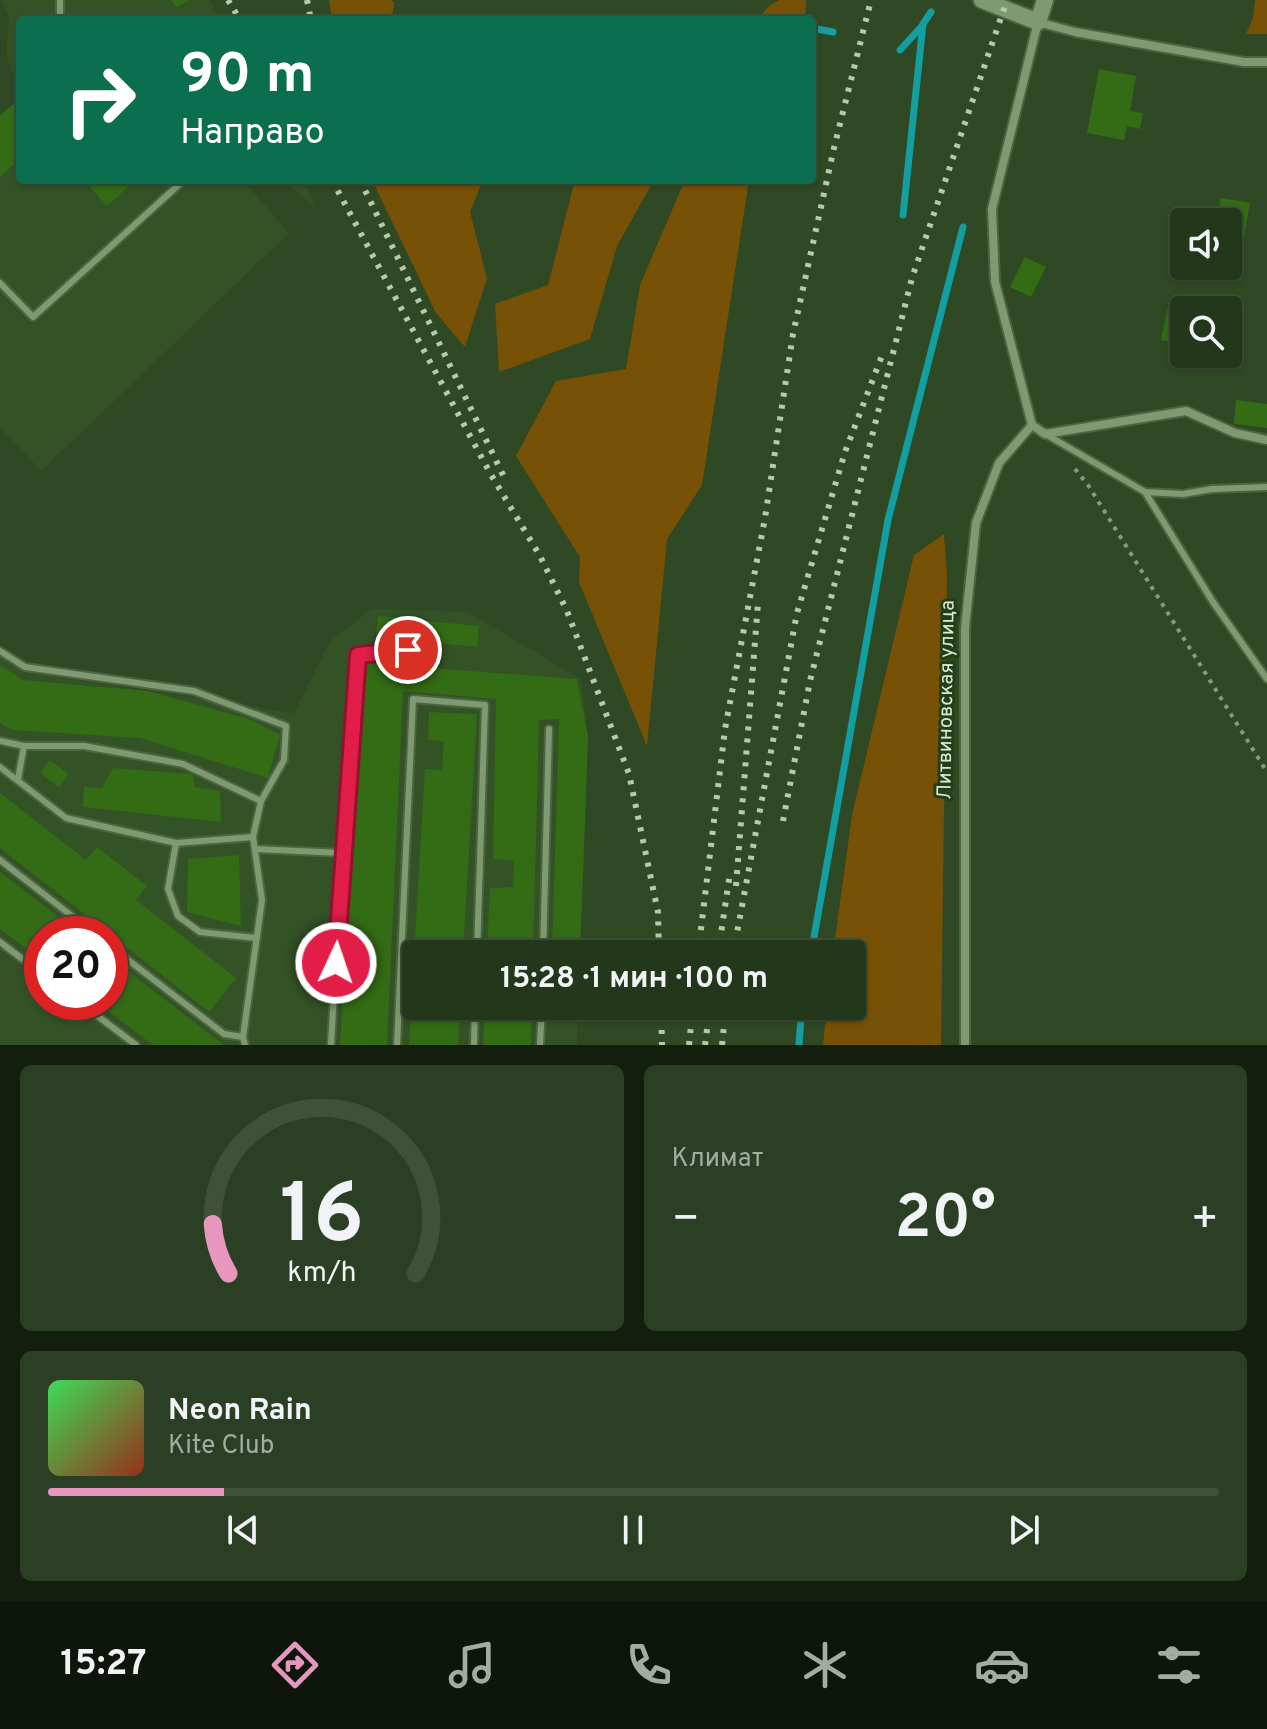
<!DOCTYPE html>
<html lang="ru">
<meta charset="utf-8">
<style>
body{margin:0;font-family:Overpass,sans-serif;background:#2b3f24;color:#f1f3f6;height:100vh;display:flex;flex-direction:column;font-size:30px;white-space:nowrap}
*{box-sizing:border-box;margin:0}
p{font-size:26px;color:#a3aca3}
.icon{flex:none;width:44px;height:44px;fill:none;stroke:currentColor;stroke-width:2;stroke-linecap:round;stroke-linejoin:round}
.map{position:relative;height:1045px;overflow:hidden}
.side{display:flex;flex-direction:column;gap:20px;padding:20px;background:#131e0f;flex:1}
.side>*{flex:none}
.guide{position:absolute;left:16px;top:16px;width:800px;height:168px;border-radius:8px;box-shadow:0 2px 6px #0004,0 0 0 2px #40513a;background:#0b6e4f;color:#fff;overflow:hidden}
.buttons{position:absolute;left:1170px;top:208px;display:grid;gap:16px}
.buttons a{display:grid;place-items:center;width:72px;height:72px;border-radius:8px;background:#23371b;box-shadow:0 2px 6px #0004,0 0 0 2px #40513a;font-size:40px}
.speed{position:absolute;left:24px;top:916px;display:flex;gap:16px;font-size:40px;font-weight:700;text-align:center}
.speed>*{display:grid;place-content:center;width:104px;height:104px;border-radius:50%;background:#23371b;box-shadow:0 2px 6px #0004,0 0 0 2px #40513a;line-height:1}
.speed .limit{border:12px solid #d22;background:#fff;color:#111}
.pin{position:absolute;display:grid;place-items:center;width:68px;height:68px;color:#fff;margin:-34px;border:4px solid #fff;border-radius:50%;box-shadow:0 2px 8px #0007}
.me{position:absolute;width:88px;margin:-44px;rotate:3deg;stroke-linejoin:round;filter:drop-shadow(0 0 6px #0008)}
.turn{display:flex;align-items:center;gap:28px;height:168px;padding:0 32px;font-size:36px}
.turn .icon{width:104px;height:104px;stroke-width:2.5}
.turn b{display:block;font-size:56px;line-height:68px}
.big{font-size:60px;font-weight:700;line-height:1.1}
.side .tile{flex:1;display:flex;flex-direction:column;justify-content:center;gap:12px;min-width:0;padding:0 28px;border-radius:12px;background:#2b3f24}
.side .dial{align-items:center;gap:0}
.dial svg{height:208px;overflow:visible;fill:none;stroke:#40513a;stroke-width:7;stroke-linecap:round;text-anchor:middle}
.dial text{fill:#f1f3f6;stroke:none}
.song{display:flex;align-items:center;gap:24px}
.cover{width:96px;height:96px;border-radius:12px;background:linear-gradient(135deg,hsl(130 70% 55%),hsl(10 70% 35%))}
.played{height:8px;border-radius:4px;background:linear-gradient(90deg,#e797bd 15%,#40513a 15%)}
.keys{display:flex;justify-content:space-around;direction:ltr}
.heat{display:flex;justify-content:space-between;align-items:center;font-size:44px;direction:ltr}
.side .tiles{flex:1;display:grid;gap:20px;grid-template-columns:1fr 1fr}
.tile:last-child{grid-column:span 2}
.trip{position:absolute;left:402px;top:940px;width:464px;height:80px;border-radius:8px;background:#23371b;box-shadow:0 2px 6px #0004,0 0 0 2px #40513a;font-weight:700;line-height:80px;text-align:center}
.menu{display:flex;height:128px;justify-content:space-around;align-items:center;background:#0e160b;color:#a3aca3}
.menu .icon{width:56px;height:56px}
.menu .active{color:#e797bd}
.menu b{font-size:36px;color:#f1f3f6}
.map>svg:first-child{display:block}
.built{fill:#335226;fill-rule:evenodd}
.green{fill:#775105}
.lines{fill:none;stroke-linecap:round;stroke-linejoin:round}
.stream{stroke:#139fa1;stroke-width:7}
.building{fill:#336c14}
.lane-casing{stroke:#4d6342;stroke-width:10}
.street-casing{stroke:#4d6342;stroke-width:12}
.secondary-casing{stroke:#4d6342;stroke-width:20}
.path{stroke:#869b7d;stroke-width:4;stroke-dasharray:4 6;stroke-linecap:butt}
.lane{stroke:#7d9a71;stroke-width:6}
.street{stroke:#7d9a71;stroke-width:8}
.secondary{stroke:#7d9a71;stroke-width:16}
.rail{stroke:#b7c9b0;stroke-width:6;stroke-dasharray:4 8;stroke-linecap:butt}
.route-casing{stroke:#92132f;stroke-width:20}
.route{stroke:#e11d48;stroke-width:14}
.labels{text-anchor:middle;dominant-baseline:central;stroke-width:6;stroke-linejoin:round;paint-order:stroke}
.street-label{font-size:20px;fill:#d9e9d3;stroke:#253e1a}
</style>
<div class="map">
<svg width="1267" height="1045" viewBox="0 0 1267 1045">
<rect width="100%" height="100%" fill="#2f4924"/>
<g class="built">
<polygon points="1,0 209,0 221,20 20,20 20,84 12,72 6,53 9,18"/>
<polygon points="20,98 20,180 243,180 289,233 41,471 0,427 0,116"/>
<polygon points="282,180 304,180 316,207"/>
<path d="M372,609l96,3 113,67 7,58 -8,217h-164v52h162l-1,39h-577v-399l37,28 257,39 36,-72zM42,934h68v68h-68z"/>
</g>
<g class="green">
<polygon points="329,0 390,0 394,2 392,20 332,20"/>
<polygon points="779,0 806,0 805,20 757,20 769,6"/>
<polygon points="1255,0 1267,0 1267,34 1246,34 1253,18"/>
<polygon points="372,180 483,180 470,212 487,278 465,347 436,313"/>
<polygon points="575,180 654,180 617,246 590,339 499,372 495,304 548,285"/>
<polygon points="685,180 749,180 702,485 667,539 647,746 579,582 580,557 516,456 556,381 626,369 640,285"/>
<polygon points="944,534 947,573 941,1045 823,1045 827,1006 852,1006 852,954 833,954 852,815 914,555"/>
</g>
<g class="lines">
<g class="stream">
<polyline points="812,28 833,32"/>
<polyline points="900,50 922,26"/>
<polyline points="903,215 923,24 931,12"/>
<polyline points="811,954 888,520 963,227"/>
<polyline points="799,1045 802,1006"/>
</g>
</g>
<g class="building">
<polygon points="171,0 189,0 176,7"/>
<polygon points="1099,69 1136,76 1130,111 1143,113 1140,129 1127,126 1124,140 1087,133"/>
<polygon points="20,98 20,159 0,177 0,116"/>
<polygon points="84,180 136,180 107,206"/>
<polygon points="1221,198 1250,203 1242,250 1228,248 1228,222 1217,222"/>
<polygon points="1025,257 1046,267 1031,297 1010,287"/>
<polygon points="1169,302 1201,309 1184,310 1184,344 1161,340"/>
<polygon points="1236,400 1267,404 1267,428 1234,424"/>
<polygon points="378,616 402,619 399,638 376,634"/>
<polygon points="418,620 479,626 477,647 416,641"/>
<polygon points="363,663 577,679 588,737 580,954 552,954 559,719 539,720 533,954 487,954 490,888 513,887 514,861 493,859 496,699 403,691 387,1045 340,1045"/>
<polygon points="0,665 23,680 148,691 252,720 280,735 268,778 140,738 12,730 0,723"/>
<polygon points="429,712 477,714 463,954 414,954 425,769 442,770 444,741 428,740"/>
<polygon points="50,760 69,774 59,787 40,773"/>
<polygon points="113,768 193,774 195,787 220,791 221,822 83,807 84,787 102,788"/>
<polygon points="0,793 86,860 97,847 147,886 136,900 236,978 209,1012 0,848"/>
<polygon points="239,855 241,926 187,912 188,859"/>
<polygon points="0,872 81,934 42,934 42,961 0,929"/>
<polygon points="110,957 224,1045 153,1045 96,1002 110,1002"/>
<polygon points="414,964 416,964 416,1006 460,1006 458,1045 409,1045"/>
<polygon points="485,1006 532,1006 531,1045 483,1045"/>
</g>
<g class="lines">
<defs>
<g id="lane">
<polyline points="60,0 60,20"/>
<polyline points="0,283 33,317 184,180"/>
<polyline points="1047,435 1145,492 1183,494 1212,489 1267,487"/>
<polyline points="1145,492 1213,602 1267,679"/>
<polyline points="0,651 25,667 194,691 286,726 284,760 261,801 253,837 262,900 243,1037 245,1045"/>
<polyline points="0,741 24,746 84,746 183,764 261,801"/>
<polyline points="0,767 66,818 176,843 253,837"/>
<polyline points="18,779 24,746"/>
<polyline points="176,843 168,889 178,916 200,932 257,938"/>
<polyline points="255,849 342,853"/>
<polyline points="0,860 95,934"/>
<polyline points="0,942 42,974"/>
<polyline points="110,946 224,1034 243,1037"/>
<polyline points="543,954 549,729"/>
<polyline points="79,1002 136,1045"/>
<polyline points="331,1045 342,853 358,655 408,650"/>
<polyline points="397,1045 413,699 485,705 477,954"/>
<polyline points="474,1045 475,1006"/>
<polyline points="540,1045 542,1006"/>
</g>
<g id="street">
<polyline points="1032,425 1045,434 1186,411 1235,433 1267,440"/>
<polyline points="965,1045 965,628 976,523 999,463 1032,425 995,282 992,209 1038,22 1075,32 1244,62 1267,62"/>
</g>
<polyline id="secondary" points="982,0 1038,22 1045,0"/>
</defs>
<use href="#lane" class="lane-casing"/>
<use href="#street" class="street-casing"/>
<use href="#secondary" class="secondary-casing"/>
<polyline class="path" points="1075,469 1088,485 1267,772"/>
<use href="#lane" class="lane"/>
<use href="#street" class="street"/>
<use href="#secondary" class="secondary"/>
<g class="rail">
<polyline points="228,0 240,20"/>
<polyline points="307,0 311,20"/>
<polyline points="332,180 490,473 540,556 567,611 629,774 658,912 659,954"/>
<polyline points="360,180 505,479"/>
<polyline points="783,821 810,681 912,278 1007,0"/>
<polyline points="736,886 758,603"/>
<polyline points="698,954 725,729 765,518 793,334 834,148 871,0"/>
<polyline points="718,954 730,873"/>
<polyline points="733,954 797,613 845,452 883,353"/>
<polyline points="661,1006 662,1045"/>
<polyline points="689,1045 693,1006"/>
<polyline points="705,1045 710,1006"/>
<polyline points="722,1045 726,1006"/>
</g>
</g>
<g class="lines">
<defs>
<polyline id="route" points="336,963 358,655 408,650"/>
</defs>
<use href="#route" class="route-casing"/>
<use href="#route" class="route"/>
</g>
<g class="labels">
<g class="street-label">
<text transform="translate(947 700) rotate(-89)">Литвиновская улица</text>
</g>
</g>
</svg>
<div class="buttons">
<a><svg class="icon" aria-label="sound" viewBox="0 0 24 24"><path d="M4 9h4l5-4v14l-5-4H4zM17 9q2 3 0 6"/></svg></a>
<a><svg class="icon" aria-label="search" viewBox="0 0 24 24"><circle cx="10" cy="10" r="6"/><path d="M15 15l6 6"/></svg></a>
</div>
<div class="speed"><div class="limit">20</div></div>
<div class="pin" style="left:408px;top:650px;background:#d93025"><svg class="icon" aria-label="arrive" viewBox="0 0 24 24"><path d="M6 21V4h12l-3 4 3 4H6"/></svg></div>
<svg class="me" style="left:336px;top:963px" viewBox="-20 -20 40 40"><circle r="17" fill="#e11d48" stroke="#fff" stroke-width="3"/><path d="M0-11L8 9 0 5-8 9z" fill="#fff"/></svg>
<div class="trip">15:28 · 1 мин · 100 m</div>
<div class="guide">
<div class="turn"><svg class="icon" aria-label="right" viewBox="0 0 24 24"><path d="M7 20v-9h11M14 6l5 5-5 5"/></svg><div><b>90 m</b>Направо</div></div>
</div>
</div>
<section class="side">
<div class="tiles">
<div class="tile dial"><svg viewBox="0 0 100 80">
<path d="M14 69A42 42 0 1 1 86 69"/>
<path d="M14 69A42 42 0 0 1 8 50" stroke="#e797bd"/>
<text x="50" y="56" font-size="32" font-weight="700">16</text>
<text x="50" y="72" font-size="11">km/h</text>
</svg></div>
<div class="tile"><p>Климат</p>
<div class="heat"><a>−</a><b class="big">20°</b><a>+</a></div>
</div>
<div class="tile">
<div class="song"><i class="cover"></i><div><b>Neon Rain</b><p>Kite Club</p></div></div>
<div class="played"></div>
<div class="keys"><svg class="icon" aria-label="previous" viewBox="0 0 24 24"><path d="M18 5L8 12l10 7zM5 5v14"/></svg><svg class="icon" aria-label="pause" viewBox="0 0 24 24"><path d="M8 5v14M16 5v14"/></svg><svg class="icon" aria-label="next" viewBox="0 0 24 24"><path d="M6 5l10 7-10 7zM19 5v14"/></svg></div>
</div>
</div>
</section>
<nav class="menu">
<b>15:27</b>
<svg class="icon active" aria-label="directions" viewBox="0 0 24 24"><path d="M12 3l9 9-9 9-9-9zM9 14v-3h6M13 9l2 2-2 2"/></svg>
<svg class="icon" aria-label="music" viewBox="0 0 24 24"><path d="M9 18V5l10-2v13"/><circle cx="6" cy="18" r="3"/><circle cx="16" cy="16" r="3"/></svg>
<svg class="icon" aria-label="phone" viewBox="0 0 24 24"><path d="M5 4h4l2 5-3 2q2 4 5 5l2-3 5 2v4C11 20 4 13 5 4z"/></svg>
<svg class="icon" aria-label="climate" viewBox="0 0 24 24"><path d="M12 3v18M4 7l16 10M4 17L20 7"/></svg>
<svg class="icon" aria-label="car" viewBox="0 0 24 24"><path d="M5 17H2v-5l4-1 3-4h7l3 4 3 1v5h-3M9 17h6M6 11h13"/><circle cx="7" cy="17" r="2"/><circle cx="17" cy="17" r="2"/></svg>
<svg class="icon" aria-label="filters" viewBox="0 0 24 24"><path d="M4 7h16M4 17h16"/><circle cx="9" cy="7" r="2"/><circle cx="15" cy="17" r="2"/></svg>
</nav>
